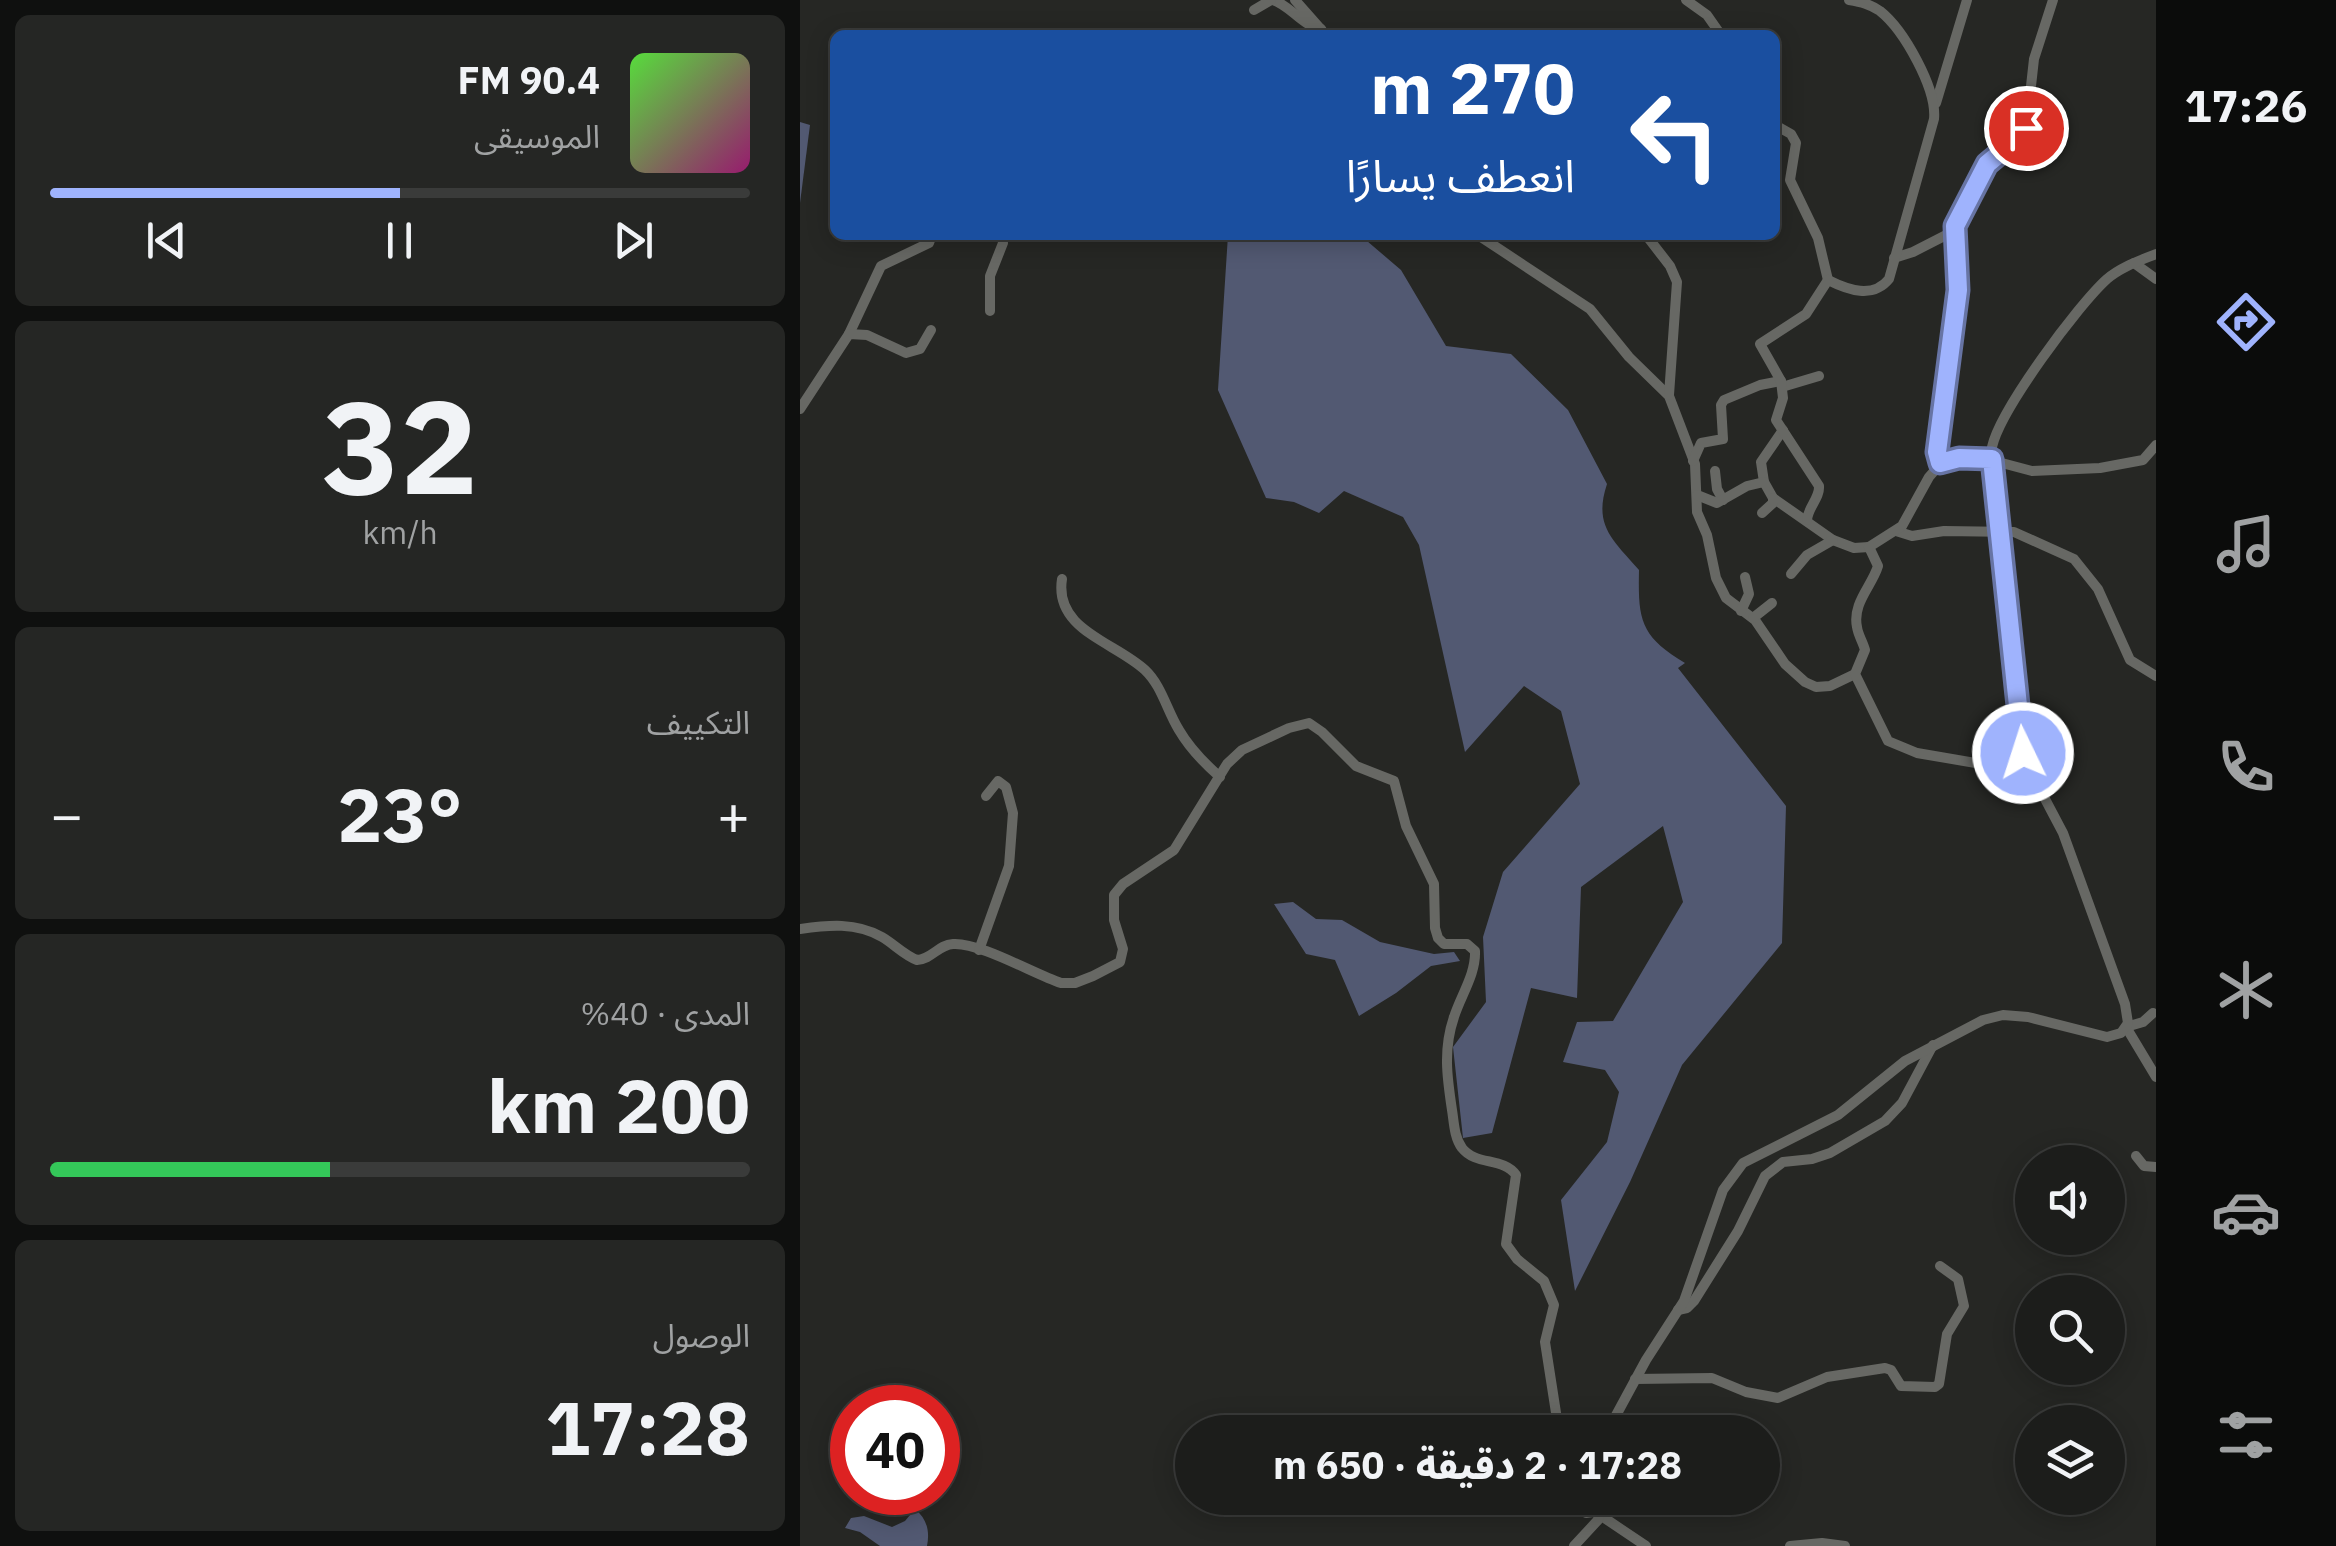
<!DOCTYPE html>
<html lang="ar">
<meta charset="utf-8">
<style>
body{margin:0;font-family:"IBM Plex Sans","Noto Sans Arabic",sans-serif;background:#252624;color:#f1f3f6;direction:rtl;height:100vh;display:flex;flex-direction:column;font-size:38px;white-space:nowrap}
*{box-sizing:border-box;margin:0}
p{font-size:32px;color:#a0a2a3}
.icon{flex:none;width:55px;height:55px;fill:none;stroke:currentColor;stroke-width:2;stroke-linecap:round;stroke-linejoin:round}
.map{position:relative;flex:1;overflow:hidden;direction:ltr}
.details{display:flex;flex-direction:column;gap:15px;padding:15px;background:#0f100f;width:800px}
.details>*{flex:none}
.hud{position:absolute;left:30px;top:30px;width:950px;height:210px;border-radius:15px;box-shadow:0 5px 25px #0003,0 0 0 2px #3a3b3a;direction:rtl;background:#1a4fa0;color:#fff;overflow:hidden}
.controls{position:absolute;left:1215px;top:1145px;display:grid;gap:20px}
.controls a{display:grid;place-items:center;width:110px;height:110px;border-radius:50%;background:#1c1d1b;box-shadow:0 5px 25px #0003,0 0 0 2px #3a3b3a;font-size:50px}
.speed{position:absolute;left:30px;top:1385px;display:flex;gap:20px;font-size:50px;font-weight:700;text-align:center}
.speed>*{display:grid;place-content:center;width:130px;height:130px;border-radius:50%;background:#1c1d1b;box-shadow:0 5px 25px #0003,0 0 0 2px #3a3b3a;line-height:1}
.speed .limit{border:15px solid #d22;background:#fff;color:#111}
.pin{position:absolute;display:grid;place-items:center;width:85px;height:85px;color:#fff;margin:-42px;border:5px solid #fff;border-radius:50%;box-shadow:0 2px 10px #0007}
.me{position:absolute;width:110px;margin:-55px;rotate:356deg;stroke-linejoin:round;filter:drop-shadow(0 0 8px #0008)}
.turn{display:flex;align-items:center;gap:35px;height:210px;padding:0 40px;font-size:45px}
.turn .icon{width:130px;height:130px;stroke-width:2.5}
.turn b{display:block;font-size:70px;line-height:85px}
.big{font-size:75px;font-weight:800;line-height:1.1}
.details .widget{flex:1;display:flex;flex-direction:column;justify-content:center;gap:15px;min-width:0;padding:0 35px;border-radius:15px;background:#252624}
.details .dial{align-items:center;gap:0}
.dial b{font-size:130px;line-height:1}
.song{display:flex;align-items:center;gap:30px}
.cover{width:120px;height:120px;border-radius:15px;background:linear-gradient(135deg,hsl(110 70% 55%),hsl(320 70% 35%))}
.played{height:10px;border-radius:5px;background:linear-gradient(90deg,#9fb3fd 50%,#3a3b3a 50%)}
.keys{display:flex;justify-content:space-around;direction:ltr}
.heat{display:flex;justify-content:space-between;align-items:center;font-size:55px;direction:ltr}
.charge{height:15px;border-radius:8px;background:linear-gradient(90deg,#34c759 40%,#3a3b3a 0)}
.trip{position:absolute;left:375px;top:1415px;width:605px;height:100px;border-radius:50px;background:#1c1d1b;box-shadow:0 5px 25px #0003,0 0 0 2px #3a3b3a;font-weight:800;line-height:100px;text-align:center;direction:rtl}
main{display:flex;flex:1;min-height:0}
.tabs{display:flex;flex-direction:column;width:180px;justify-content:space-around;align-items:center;background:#0b0c0b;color:#a0a2a3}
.tabs .icon{width:70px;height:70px}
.tabs .current{color:#9fb3fd}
.tabs b{font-size:45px;color:#f1f3f6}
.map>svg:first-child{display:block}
.forest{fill:#525972}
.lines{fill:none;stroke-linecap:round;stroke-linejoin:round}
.minor{stroke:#676864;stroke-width:10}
.route-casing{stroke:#6774a4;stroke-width:25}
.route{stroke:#9fb3fd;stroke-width:18}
</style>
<main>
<nav class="tabs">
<b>17:26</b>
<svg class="icon current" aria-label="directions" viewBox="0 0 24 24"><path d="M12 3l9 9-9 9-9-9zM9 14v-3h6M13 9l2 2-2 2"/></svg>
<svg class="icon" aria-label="music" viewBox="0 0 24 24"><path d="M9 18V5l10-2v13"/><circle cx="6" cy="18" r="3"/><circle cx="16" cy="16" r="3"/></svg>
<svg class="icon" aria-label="phone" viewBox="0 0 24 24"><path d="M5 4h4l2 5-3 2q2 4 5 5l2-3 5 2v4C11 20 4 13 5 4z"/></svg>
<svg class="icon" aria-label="climate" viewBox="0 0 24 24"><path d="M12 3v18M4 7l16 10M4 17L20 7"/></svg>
<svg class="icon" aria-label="car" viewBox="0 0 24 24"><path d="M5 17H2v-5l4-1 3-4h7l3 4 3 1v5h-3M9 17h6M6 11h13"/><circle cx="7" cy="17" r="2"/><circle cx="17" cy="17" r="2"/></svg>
<svg class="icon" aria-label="filters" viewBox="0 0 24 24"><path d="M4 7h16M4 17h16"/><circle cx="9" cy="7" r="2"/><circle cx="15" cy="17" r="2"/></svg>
</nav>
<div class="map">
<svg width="1356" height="1546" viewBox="0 0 1356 1546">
<rect width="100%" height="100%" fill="#262724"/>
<g class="forest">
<polygon points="0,122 10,125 0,203"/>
<path d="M428,235h67l9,7 10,-7h46l41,35 45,76 65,8 57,56 39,74c-14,42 6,56 32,86 -1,50 1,66 46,93l-7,5 108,138 -4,137 -100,122 -52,117 -55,109 -14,-91 46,-58 12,-50 -14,-22 -42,-8 14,-40 36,-1 70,-119 -20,-76 -82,61 -4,111 -46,-10 -39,145 -29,5 -10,-91 33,-45 -3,-65 20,-65 77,-88 -19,-73 -37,-25 -59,66 -46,-207 -16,-28 -59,-26 -25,22 -25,-11 -28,-4 -48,-108z"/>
<polygon points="493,902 516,919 542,920 580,942 634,954 654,952 660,961 631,966 596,993 559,1016 535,960 506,954 474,904"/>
<path d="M115,1509c12,10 15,22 12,37h-47l-20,-14 -15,-4 6,-10 13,-2 28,11 13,-6z"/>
</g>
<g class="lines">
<g class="minor">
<path d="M473,0c18,6 28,25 48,29"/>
<polyline points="495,0 526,35"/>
<polyline points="886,0 907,15 921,35"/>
<polyline points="454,10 471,0"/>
<polyline points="1136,103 1167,0"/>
<polyline points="975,125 991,134 996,143 990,180 1018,238 1028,280"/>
<polyline points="678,235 790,309 829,357 869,396 895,464 897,512 907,535 916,578 926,598 955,620 985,664 1005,682 1016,687 1030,686 1055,674"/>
<polyline points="846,235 870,266 877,282 869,395"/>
<polyline points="1094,258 1113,252 1154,231"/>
<polyline points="1334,263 1356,279"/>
<polyline points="190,311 190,276 203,243 202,235"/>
<polyline points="49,334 81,266 129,243 132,235"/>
<polyline points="982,387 1019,376"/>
<polyline points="0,409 49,334 67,335 106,353 120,349 131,330"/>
<polyline points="893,461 901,443 923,439 921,405 924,400 960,385 981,381"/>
<polyline points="1139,463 1137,451 1158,290 1154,242 1157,219 1193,156 1226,131 1234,59 1253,0"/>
<polyline points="915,471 917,489 923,500"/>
<polyline points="964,482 961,462 983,430"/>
<polyline points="897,495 917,503 947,486 964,482 973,498 1033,540 1054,548 1069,547"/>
<polyline points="962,513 973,503 973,498"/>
<path d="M1007,520c1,-13 13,-22 12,-34l-43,-66 7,-22 -2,-17 -21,-37 46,-30 22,-34c20,10 45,19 61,-1l45,-160c3,-30 -30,-89 -54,-108 -10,-7 -19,-9 -31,-11"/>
<polyline points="1096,531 1112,536 1144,531 1214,532 1274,559 1298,589 1330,660 1356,676"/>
<polyline points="991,574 1007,555 1033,540"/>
<path d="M262,579c-8,51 53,63 83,91 17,16 22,41 34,60 11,19 25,33 41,47"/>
<polyline points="941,611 949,594 945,577"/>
<polyline points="953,618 972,603"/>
<path d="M1228,772l-111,-19 -29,-12 -33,-67 10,-24c-2,-8 -7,-15 -8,-23 -5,-24 15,-41 21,-61l-9,-19 33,-21 27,-49 15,-17 39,-2 49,13 68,-3 43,-8 13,-15"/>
<path d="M0,929c28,-4 56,-7 82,8 12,7 22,18 35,23 15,-1 21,-15 36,-16 26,-2 81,30 108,39h14l18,-7 27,-14 3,-13 -9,-29v-25l9,-11 51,-34 53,-86 15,-14 47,-22 20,-5 13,9 34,34 38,15 12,45 28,58 1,44 3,10 6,6h23l8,7c1,23 -14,44 -21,66 -11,32 -7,60 -2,93 2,12 2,27 10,38 14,18 41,9 54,27l-10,69 11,15 27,22 10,24 -9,37 14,90"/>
<polyline points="179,950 209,866 213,813 206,787 198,781 186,796"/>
<polyline points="1353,1013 1343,1022 1326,1027 1356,1077"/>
<polyline points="1336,1156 1344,1166 1356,1167"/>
<polyline points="878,1310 887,1308 894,1301 938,1231 965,1176 983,1162 1012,1159 1030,1153 1085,1121 1102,1103 1133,1045"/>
<polyline points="835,1379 912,1378 946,1392 978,1398 1027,1377 1085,1368 1091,1370 1101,1386 1135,1387 1139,1384 1147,1334 1164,1306 1158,1279 1140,1266"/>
<path d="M807,1432l39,-72 38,-59 39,-111 20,-27 95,-48 67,-54 78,-41 20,-5 25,2 79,20 14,-4 7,-10 -3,-19 -62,-171 -39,-74 -32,-312c8,-37 86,-142 115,-168 14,-12 32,-18 49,-25"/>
<polyline points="773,1498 786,1513 800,1511"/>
<polyline points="800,1515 846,1546"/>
<polyline points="774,1546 798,1520 800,1498"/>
<polyline points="990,1546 1022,1543 1045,1546"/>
</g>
</g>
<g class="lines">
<defs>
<polyline id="route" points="1223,753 1192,459 1159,458 1140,463 1137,452 1158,290 1155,226 1187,164 1222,135 1226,128"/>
</defs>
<use href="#route" class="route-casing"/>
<use href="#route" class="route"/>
</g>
</svg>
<div class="controls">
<a><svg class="icon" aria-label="sound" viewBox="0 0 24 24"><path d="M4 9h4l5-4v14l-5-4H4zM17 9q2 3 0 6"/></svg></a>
<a><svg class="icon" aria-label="search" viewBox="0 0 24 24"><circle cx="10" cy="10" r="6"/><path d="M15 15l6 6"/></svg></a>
<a><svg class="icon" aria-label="layers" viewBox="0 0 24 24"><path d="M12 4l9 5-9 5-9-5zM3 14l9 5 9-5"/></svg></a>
</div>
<div class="speed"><div class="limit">40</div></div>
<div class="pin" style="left:1226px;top:128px;background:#d93025"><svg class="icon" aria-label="arrive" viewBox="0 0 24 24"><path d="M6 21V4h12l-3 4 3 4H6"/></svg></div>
<svg class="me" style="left:1223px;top:753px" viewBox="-20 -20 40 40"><circle r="17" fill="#9fb3fd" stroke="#fff" stroke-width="3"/><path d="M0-11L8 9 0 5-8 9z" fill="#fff"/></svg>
<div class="trip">17:28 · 2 دقيقة · 650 m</div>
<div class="hud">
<div class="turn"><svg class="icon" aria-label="left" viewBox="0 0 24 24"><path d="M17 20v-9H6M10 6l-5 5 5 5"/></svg><div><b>270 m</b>انعطف يسارًا</div></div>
</div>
</div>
<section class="details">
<div class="widget">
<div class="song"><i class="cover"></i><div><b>90.4 FM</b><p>الموسيقى</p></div></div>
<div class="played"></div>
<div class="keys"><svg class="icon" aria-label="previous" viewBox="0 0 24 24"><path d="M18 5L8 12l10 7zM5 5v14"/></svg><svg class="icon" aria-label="pause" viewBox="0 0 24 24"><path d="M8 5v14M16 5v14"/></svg><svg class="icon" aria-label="next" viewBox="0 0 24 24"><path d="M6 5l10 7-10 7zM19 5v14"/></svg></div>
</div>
<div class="widget dial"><b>32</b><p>km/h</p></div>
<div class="widget"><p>التكييف</p>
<div class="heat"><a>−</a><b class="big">23°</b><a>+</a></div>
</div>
<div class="widget"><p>المدى · 40%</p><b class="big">200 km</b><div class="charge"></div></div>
<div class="widget"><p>الوصول</p><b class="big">17:28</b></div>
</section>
</main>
